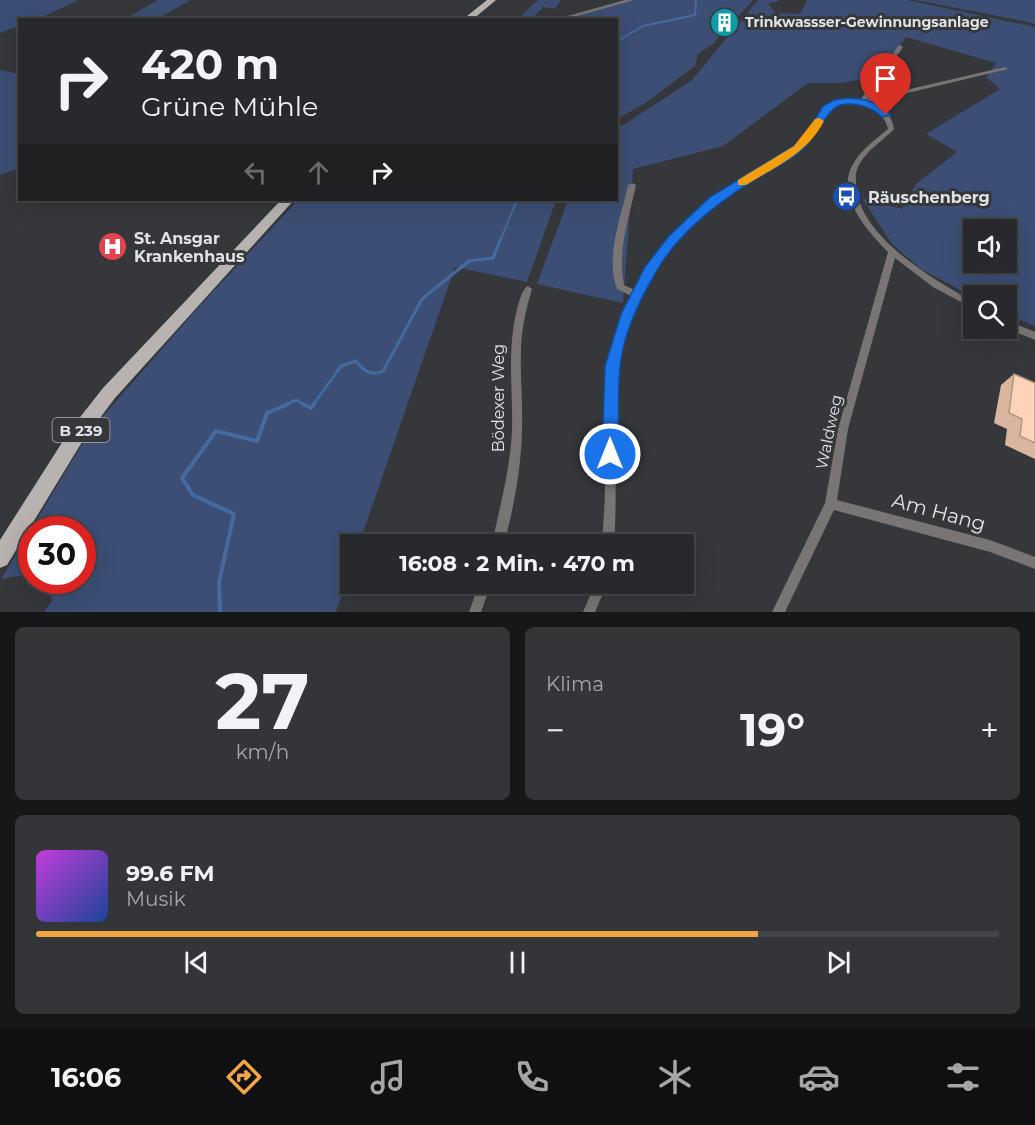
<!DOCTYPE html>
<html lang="de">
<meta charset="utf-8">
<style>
body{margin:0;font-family:Montserrat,sans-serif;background:#343538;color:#f1f3f6;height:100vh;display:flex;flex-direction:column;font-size:22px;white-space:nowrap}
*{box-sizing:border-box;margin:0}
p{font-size:20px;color:#a5a6a9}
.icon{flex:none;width:33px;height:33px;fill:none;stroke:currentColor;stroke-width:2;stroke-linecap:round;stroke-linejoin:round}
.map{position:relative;height:612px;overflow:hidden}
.sheet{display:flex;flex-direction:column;gap:15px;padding:15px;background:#161718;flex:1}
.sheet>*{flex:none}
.banner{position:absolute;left:18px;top:18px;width:600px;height:183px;border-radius:0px;box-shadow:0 6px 24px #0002,0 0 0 2px #444548;background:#28292c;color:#f1f3f6;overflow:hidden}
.buttons{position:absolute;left:963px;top:219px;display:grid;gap:12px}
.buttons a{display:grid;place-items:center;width:54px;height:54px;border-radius:0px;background:#28292c;box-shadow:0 6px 24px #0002,0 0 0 2px #444548;font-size:30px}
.speed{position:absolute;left:18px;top:516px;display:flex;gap:12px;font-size:30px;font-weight:700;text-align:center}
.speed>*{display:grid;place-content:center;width:78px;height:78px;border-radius:50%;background:#28292c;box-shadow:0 6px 24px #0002,0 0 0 2px #444548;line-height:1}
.speed .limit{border:9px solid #d22;background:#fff;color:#111}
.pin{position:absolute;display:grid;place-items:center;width:51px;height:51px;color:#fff;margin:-62px -26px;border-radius:50% 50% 50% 0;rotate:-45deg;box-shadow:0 0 6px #0007}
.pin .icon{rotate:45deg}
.me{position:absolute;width:66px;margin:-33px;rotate:0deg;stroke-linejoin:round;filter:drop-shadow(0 0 4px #0008)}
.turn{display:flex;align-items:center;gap:21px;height:126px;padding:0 24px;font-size:27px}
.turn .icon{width:78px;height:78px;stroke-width:2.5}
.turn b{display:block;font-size:42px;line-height:51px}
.lanes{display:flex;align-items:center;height:57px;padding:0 24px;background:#0003;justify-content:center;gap:30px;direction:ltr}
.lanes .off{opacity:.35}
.big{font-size:45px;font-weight:700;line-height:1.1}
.sheet .widget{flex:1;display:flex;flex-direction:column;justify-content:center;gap:9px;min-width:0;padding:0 21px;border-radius:9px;background:#343538}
.sheet .dial{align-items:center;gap:0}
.dial b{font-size:78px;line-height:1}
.song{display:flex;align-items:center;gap:18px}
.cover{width:72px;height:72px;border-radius:9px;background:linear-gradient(135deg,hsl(290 70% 55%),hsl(220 70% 35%))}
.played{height:6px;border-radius:3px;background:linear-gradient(90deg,#f3a443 75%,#444548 75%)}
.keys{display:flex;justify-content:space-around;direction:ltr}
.heat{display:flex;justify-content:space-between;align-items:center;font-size:33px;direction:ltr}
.sheet .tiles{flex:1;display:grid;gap:15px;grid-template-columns:1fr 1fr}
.widget:last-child{grid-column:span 2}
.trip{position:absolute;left:340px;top:534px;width:354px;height:60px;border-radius:0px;background:#28292c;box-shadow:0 6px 24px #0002,0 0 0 2px #444548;font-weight:700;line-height:60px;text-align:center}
.dock{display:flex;height:96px;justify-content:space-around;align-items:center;background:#101012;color:#a5a6a9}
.dock .icon{width:42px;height:42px}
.dock .on{color:#f3a443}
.dock b{font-size:27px;color:#f1f3f6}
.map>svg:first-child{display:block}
.green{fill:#3c4e74;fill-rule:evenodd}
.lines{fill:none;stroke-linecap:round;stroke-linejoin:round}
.stream-far2{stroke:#436ba2;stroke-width:2}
.stream-far1{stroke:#436ba2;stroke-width:3}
.stream{stroke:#436ba2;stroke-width:4}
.minor{fill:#787574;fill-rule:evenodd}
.primary{fill:#b8b3b0;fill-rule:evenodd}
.wall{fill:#dab5a0}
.building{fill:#fed3ba;stroke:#b29482;stroke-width:1.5}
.route{fill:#1a73e8;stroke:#114b97;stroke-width:1.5}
.slow{fill:#f59e0b}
.labels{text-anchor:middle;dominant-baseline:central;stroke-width:6;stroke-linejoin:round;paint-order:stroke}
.far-poi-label{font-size:14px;font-weight:bold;fill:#e0e2e4;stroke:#35373b;text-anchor:start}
.shield{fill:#35373b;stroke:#adafb1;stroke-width:1.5}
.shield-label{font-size:15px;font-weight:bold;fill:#e0e2e4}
.poi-label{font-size:16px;font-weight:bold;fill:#e0e2e4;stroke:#35373b;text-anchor:start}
.street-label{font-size:16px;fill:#e0e2e4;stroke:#35373b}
.near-street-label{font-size:20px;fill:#e0e2e4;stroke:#35373b}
</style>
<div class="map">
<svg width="1035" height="612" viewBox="0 0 1035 612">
<rect width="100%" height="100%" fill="#35373b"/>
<g class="green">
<polygon points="0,0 79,0 38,19 20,20 19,26 0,33"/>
<polygon points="158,0 191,0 157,19 125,19"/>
<polygon points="538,0 561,0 555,9 543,7 532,19 518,19"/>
<polygon points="633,0 753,0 735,20 722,16 714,25 725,29 713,44 698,54 695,66 644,104 617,119 616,20 560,20"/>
<path d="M758,0h23l-13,4 8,9 24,1 7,-14h100l128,27v299l-28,-12 -1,-18 -33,1 -52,-28 -29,-25 -30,-46 40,11 14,-25 41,-32 -31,-18 74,-45 -14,-12 10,-14 -90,-26 -31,40 -34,6h-33l-85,63 -90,23 -10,134 -86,-19 31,-84h48l1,-71 75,-49zM974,230h32v32h-32z"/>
<polygon points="915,0 1035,0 1035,24 1023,21"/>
<polygon points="0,70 20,74 19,168 0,175"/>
<polygon points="298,200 556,200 527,282 455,267 359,544 351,544 351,568 336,612 44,612 52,601 49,581 82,580 82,530 32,530 31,574 1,579 90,431 196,310"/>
</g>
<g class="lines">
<g class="stream-far2">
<polyline points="616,42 643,26 695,15 696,0"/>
<polyline points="501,239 517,200"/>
</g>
<g class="stream-far1">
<polyline points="285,405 296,400 305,405"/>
<path d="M313,405l28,-39 15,-5c7,9 15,16 27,10l39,-72 47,-38 24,-3 8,-20"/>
</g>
<g class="stream">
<polyline points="303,404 311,408 314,404"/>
<polyline points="220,612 219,582 234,514 193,495 182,478 216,431 257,441 267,413 288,404"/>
</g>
<g class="minor">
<polygon points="625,0 634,0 563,20 553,20"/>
<path d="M900,45l3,2 -36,52 138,-32 3,2 -138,33c13,5 22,13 24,27 -12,13 -31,23 -37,41 -2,5 -1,9 -1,14 2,52 76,95 118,118v7l-41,-22 -38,-29 -47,171 -11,71 153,40 45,17v12l-45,-17 -156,-42 -49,102h-13l53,-109 13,-74 50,-177c-20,-20 -52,-56 -36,-86 8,-16 23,-26 36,-37 -4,-21 -32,-33 -51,-24 -18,8 -22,32 -37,44 -25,21 -53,35 -80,53 -37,25 -67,63 -84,104 -31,74 -16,160 -22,238h-12c1,-19 3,-39 3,-59 1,-65 -2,-129 26,-189l-14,-7c-12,-32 4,-72 11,-104l4,-2 4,2c-7,33 -19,66 -12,100l11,5c16,-31 37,-60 65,-81 29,-23 63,-38 92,-60 27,-21 26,-57 69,-50l37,-53z"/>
<path d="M528,286l4,3c-6,21 -11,41 -11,63 -1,26 2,52 1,79 -1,38 -8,76 -18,113h-12c8,-39 18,-73 20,-114 1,-35 -4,-71 2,-106 2,-10 6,-34 14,-38z"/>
<polygon points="1006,320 1035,332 1035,340 1006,328"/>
<polygon points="479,584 491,584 481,612 469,612"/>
<polygon points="595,584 607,584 595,612 583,612"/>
</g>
<g class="primary">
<polygon points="487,0 496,0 472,20 462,20"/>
<polygon points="281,200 294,200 115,398 82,442 7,565 0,568 0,540 70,430 103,388"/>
</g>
</g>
<polygon class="wall" points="1014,374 1035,393 1035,459 1005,445 1007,429 994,423 1001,385"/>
<polygon class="building" points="1014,374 1035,383 1035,443 1020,436 1022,419 1009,413"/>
<path class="route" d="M834,100c20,-4 43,-1 57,15l-9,2c-10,-10 -26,-15 -41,-12 -13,2 -27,34 -38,44 -13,12 -31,20 -46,29 -39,25 -79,54 -102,96 -16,27 -32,62 -35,93 -3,29 -1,59 -1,87l-3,6 -6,2 -5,-2 -3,-6 3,-88 16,-52 24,-47 23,-30 42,-40 84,-51 15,-16 14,-24z"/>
<path class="slow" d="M819,118l5,3c-16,32 -49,46 -78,64h-8v-5l56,-34 21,-27z"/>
<defs>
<symbol id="building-disc" viewBox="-11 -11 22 22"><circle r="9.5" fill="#0f9aa8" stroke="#35373b"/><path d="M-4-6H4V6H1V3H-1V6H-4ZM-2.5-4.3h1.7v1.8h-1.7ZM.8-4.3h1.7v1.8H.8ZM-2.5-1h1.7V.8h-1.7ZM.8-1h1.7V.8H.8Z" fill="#fff"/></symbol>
<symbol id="bus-disc" viewBox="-11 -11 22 22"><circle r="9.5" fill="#1a4fb4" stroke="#35373b"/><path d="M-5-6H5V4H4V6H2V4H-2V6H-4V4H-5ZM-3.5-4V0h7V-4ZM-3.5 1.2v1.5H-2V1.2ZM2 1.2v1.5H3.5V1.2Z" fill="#fff"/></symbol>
<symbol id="hospital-disc" viewBox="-11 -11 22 22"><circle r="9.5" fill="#e0444e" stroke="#35373b"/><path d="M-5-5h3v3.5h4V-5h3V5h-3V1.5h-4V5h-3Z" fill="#fff"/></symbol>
</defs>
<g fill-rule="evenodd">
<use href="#building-disc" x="708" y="6" width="33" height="33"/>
<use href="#bus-disc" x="830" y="180" width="33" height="33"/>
<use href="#hospital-disc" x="96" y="230" width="33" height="33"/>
</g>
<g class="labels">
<g class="far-poi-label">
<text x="745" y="22">Trinkwassser-Gewinnungsanlage</text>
</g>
<rect class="shield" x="52.5" y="418" width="57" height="24" rx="4.5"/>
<g class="shield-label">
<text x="81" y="430">B 239</text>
</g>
<g class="poi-label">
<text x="868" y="197">Räuschenberg</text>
<text x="134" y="238">St. Ansgar<tspan x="134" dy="18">Krankenhaus</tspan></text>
</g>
<g class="street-label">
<text transform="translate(498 398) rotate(-90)">Bödexer Weg</text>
<text transform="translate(829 432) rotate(-78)">Waldweg</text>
</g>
<g class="near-street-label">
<text transform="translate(939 512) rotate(15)">Am Hang</text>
</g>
</g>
</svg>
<div class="buttons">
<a><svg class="icon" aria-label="sound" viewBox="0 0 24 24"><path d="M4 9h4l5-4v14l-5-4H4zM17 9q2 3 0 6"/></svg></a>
<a><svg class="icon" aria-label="search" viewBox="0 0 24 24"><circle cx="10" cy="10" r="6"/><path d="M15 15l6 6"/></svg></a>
</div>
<div class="speed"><div class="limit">30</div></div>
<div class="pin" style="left:886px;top:115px;background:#d93025"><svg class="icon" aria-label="arrive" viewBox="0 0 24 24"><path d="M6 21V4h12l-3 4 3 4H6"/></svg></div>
<svg class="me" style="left:610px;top:454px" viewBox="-20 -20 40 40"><circle r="17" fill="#1a73e8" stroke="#fff" stroke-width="3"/><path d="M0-11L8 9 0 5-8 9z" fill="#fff"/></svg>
<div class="trip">16:08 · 2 Min. · 470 m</div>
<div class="banner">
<div class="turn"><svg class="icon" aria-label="right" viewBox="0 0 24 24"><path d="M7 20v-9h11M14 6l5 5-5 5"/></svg><div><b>420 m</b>Grüne Mühle</div></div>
<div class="lanes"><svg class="icon off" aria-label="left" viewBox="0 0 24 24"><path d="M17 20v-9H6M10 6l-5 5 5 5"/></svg><svg class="icon off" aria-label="ahead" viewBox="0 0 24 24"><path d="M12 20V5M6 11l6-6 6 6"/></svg><svg class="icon" aria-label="right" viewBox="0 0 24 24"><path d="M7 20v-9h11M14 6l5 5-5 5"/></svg></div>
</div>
</div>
<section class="sheet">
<div class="tiles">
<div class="widget dial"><b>27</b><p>km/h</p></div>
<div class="widget"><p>Klima</p>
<div class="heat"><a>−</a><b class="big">19°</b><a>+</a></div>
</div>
<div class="widget">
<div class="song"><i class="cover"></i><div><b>99.6 FM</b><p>Musik</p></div></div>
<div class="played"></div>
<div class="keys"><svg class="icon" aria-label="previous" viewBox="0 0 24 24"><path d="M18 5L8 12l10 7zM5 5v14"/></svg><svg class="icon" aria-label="pause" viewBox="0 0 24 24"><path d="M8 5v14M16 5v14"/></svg><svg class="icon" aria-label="next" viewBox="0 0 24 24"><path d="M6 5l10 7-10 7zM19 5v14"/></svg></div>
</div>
</div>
</section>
<nav class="dock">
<b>16:06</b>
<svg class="icon on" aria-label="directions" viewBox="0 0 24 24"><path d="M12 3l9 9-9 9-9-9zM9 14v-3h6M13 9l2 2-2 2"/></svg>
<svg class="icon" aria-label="music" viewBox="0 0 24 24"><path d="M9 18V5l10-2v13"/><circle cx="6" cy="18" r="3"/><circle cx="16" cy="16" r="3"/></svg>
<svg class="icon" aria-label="phone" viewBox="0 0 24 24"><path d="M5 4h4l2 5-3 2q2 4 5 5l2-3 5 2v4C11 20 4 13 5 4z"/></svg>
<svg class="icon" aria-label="climate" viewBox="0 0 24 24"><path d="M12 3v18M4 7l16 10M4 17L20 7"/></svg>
<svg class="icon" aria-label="car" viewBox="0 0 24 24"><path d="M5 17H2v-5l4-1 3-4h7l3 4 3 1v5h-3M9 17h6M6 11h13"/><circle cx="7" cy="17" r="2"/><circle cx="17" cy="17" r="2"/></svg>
<svg class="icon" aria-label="filters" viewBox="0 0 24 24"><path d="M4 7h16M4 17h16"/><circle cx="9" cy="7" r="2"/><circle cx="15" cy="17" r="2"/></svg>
</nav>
